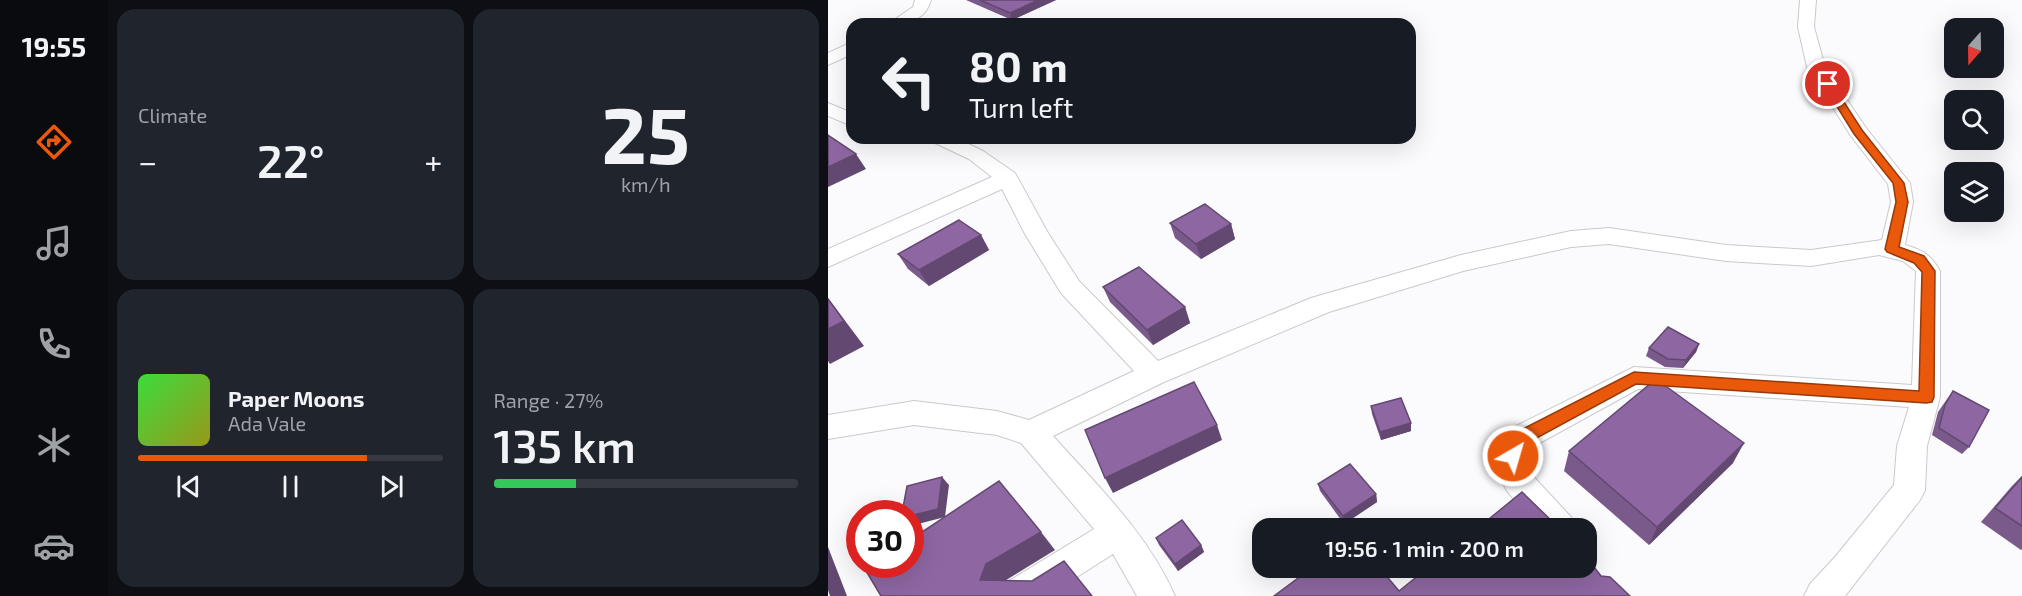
<!DOCTYPE html>
<meta charset="utf-8">
<style>
body{margin:0;font-family:"Exo 2",sans-serif;background:#20242c;color:#f1f3f6;height:100vh;display:flex;flex-direction:column;font-size:22px;white-space:nowrap}
*{box-sizing:border-box;margin:0}
p{font-size:20px;color:#9ea1a6}
.icon{flex:none;width:33px;height:33px;fill:none;stroke:currentColor;stroke-width:2;stroke-linecap:round;stroke-linejoin:round}
.map{position:relative;flex:1;overflow:hidden}
.sheet{display:flex;flex-direction:column;gap:9px;padding:9px;background:#0d0f14;width:720px}
.sheet>*{flex:none}
.hud{position:absolute;left:18px;top:18px;width:570px;height:126px;border-radius:18px;box-shadow:0 6px 24px #0002;background:#171b24;color:#f1f3f6;overflow:hidden}
.needle{width:39px;rotate:200deg}
.controls{position:absolute;left:1116px;top:18px;display:grid;gap:12px}
.controls a{display:grid;place-items:center;width:60px;height:60px;border-radius:12px;background:#171b24;box-shadow:0 6px 24px #0002;font-size:30px}
.speed{position:absolute;left:18px;top:500px;display:flex;gap:12px;font-size:30px;font-weight:700;text-align:center}
.speed>*{display:grid;place-content:center;width:78px;height:78px;border-radius:50%;background:#171b24;box-shadow:0 6px 24px #0002;line-height:1}
.speed .limit{border:9px solid #d22;background:#fff;color:#111}
.pin{position:absolute;display:grid;place-items:center;width:51px;height:51px;color:#fff;margin:-26px;border:3px solid #fff;border-radius:50%;box-shadow:0 2px 6px #0007}
.me{position:absolute;width:66px;margin:-33px;rotate:38deg;stroke-linejoin:round;filter:drop-shadow(0 0 4px #0008)}
.turn{display:flex;align-items:center;gap:21px;height:126px;padding:0 24px;font-size:27px}
.turn .icon{width:78px;height:78px;stroke-width:2.5}
.turn b{display:block;font-size:42px;line-height:51px}
.big{font-size:45px;font-weight:600;line-height:1.1}
.sheet .card{flex:1;display:flex;flex-direction:column;justify-content:center;gap:9px;min-width:0;padding:0 21px;border-radius:18px;background:#20242c}
.sheet .dial{align-items:center;gap:0}
.dial b{font-size:78px;line-height:1}
.song{display:flex;align-items:center;gap:18px}
.cover{width:72px;height:72px;border-radius:9px;background:linear-gradient(135deg,hsl(120 70% 55%),hsl(60 70% 35%))}
.played{height:6px;border-radius:3px;background:linear-gradient(90deg,#ea580c 75%,#363941 75%)}
.keys{display:flex;justify-content:space-around;direction:ltr}
.heat{display:flex;justify-content:space-between;align-items:center;font-size:33px;direction:ltr}
.charge{height:9px;border-radius:4px;background:linear-gradient(90deg,#34c759 27%,#363941 0)}
.sheet .tiles{flex:1;display:grid;gap:9px;grid-template-columns:repeat(2,1fr)}
.trip{position:absolute;left:424px;top:518px;width:345px;height:60px;border-radius:18px;background:#171b24;box-shadow:0 6px 24px #0002;font-weight:600;line-height:60px;text-align:center}
main{display:flex;flex:1;min-height:0}
.menu{display:flex;flex-direction:column;width:108px;justify-content:space-around;align-items:center;background:#090b0e;color:#9ea1a6}
.menu .icon{width:42px;height:42px}
.menu .on{color:#ea580c}
.menu b{font-size:27px;color:#f1f3f6}
.map>svg:first-child{display:block}
.lines{fill:none;stroke-linecap:round;stroke-linejoin:round}
.minor-casing{stroke:#cac9cc;stroke-width:2}
.minor{fill:#fff;fill-rule:evenodd}
.wall{fill:#7a598b}
.shaded-wall{fill:#634871}
.building{fill:#8e67a2;stroke:#634871;stroke-width:1.5}
.route{fill:#ea580c;stroke:#983908;stroke-width:1.5}
</style>
<main>
<nav class="menu">
<b>19:55</b>
<svg class="icon on" aria-label="directions" viewBox="0 0 24 24"><path d="M12 3l9 9-9 9-9-9zM9 14v-3h6M13 9l2 2-2 2"/></svg>
<svg class="icon" aria-label="music" viewBox="0 0 24 24"><path d="M9 18V5l10-2v13"/><circle cx="6" cy="18" r="3"/><circle cx="16" cy="16" r="3"/></svg>
<svg class="icon" aria-label="phone" viewBox="0 0 24 24"><path d="M5 4h4l2 5-3 2q2 4 5 5l2-3 5 2v4C11 20 4 13 5 4z"/></svg>
<svg class="icon" aria-label="climate" viewBox="0 0 24 24"><path d="M12 3v18M4 7l16 10M4 17L20 7"/></svg>
<svg class="icon" aria-label="car" viewBox="0 0 24 24"><path d="M5 17H2v-5l4-1 3-4h7l3 4 3 1v5h-3M9 17h6M6 11h13"/><circle cx="7" cy="17" r="2"/><circle cx="17" cy="17" r="2"/></svg>
</nav>
<section class="sheet">
<div class="tiles">
<div class="card"><p>Climate</p>
<div class="heat"><a>−</a><b class="big">22°</b><a>+</a></div>
</div>
<div class="card dial"><b>25</b><p>km/h</p></div>
<div class="card">
<div class="song"><i class="cover"></i><div><b>Paper Moons</b><p>Ada Vale</p></div></div>
<div class="played"></div>
<div class="keys"><svg class="icon" aria-label="previous" viewBox="0 0 24 24"><path d="M18 5L8 12l10 7zM5 5v14"/></svg><svg class="icon" aria-label="pause" viewBox="0 0 24 24"><path d="M8 5v14M16 5v14"/></svg><svg class="icon" aria-label="next" viewBox="0 0 24 24"><path d="M6 5l10 7-10 7zM19 5v14"/></svg></div>
</div>
<div class="card"><p>Range · 27%</p><b class="big">135 km</b><div class="charge"></div></div>
</div>
</section>
<div class="map">
<svg width="1194" height="596" viewBox="0 0 1194 596">
<rect width="100%" height="100%" fill="#fbfbfe"/>
<g class="lines">
<defs>
<g id="minor">
<path d="M87,0h16c-6,21 -23,24 -43,24l25,-17z"/>
<path d="M972,0h16l-2,27 11,40 41,61 44,55 3,19 -8,43c18,5 26,10 35,26v126l-13,49 -2,44 -5,10 -75,96h-41l6,-12 25,-27 59,-72 3,-39 12,-39 -271,-18 -102,56 -7,12 3,18 39,42 4,11h-37l-31,-37 -5,-10 -4,-25 16,-29 120,-60 278,18 4,-114 -13,-10 -24,-6 -68,11 -85,-5 -117,-17 -38,3 -108,24 -134,41 -165,70 -111,54c44,49 95,98 122,160h-38l-24,-42 -66,42h-49l6,-12 90,-55 -73,-86 -24,-8 -83,-10 -86,14v-24l86,-14 83,10 32,9 105,-49 -73,-78 -36,-59 -23,-45 -174,78v-18l164,-72 -23,-18 -36,-17 -3,-4h26l27,13 32,22 33,60 31,48 79,80 153,-63 150,-43 110,-24 38,-3 117,17 85,5 71,-10 9,-38 -3,-18 -37,-48 -44,-69 -9,-40z"/>
<polygon points="24,42 24,54 0,65 0,53"/>
<polygon points="0,103 24,113 24,126 0,116"/>
</g>
</defs>
<use href="#minor" class="minor-casing"/>
<use href="#minor" class="minor"/>
</g>
<g class="wall">
<polygon points="138,0 228,0 184,20"/>
<polygon points="342,223 403,224 407,239 373,259 347,238"/>
<polygon points="153,235 161,250 101,286 80,269 70,254"/>
<polygon points="275,287 357,307 362,323 325,345 282,302"/>
<polygon points="871,344 868,352 855,368 837,367 818,356 821,348"/>
<polygon points="1125,391 1141,447 1134,454 1104,435 1110,412 1119,399"/>
<polygon points="543,406 583,423 583,431 553,440 544,414"/>
<polygon points="741,451 905,463 821,545 736,471"/>
<polygon points="1194,476 1194,549 1193,550 1153,522 1184,486"/>
<polygon points="490,484 548,494 549,502 516,524 492,491"/>
<polygon points="328,538 373,545 376,552 350,571 331,545"/>
</g>
<g class="shaded-wall">
<polygon points="210,0 228,0 184,20 182,13"/>
<polygon points="28,154 38,169 0,187 0,167"/>
<polygon points="403,224 407,239 373,259 368,244"/>
<polygon points="153,235 161,250 101,286 91,270"/>
<polygon points="0,298 36,346 2,364 0,361"/>
<polygon points="357,307 362,323 325,345 319,330"/>
<polygon points="871,344 868,352 855,368 858,360"/>
<polygon points="583,423 583,431 553,440 552,432"/>
<polygon points="389,425 394,440 285,493 277,478"/>
<polygon points="916,443 905,463 821,545 829,527"/>
<polygon points="114,477 121,485 117,517 82,526 82,516"/>
<polygon points="548,494 549,502 516,524 515,516"/>
<polygon points="213,532 227,550 175,582 152,580 158,564"/>
<polygon points="373,545 376,552 350,571 347,564"/>
<polygon points="0,547 19,596 2,596 0,590"/>
</g>
<g class="building">
<polygon points="152,0 210,0 182,13"/>
<polygon points="0,135 28,154 0,167"/>
<polygon points="377,204 403,224 368,244 342,223"/>
<polygon points="131,220 153,235 91,270 70,254"/>
<polygon points="311,267 357,307 319,330 275,287"/>
<polygon points="0,299 16,321 0,329"/>
<polygon points="840,327 871,344 858,360 840,359 821,348"/>
<polygon points="828,379 916,443 829,527 741,451"/>
<polygon points="366,382 389,425 277,478 257,430"/>
<polygon points="1125,391 1161,410 1141,447 1111,428 1117,405"/>
<polygon points="573,398 583,423 552,432 543,406"/>
<polygon points="522,464 548,494 515,516 490,484"/>
<polygon points="114,477 110,509 82,516 82,513 74,513 79,486"/>
<polygon points="1194,477 1194,526 1167,508"/>
<polygon points="171,481 213,532 158,564 152,580 204,581 236,561 264,596 53,596 38,571 47,564 82,564 82,540"/>
<polygon points="694,492 731,528 650,528"/>
<polygon points="354,520 373,545 347,564 328,538"/>
<polygon points="759,558 773,576 782,577 802,596 446,596 485,567 551,567 571,591 601,567 759,567"/>
</g>
<polygon class="route" points="996,82 1003,82 1034,130 1076,183 1080,202 1071,247 1096,256 1107,271 1106,397 1104,402 1098,403 808,384 703,441 691,461 685,463 679,461 677,456 691,431 806,372 1091,391 1094,272 1086,263 1059,252 1057,249 1068,202 1065,183 1026,134 995,84"/>
</svg>
<div class="controls">
<a><svg class="needle" viewBox="-14 -14 28 28"><path d="M0-13l5 13h-10z" fill="#e53935"/><path d="M0 13l5-13h-10z" fill="#9ea1a6"/></svg></a>
<a><svg class="icon" aria-label="search" viewBox="0 0 24 24"><circle cx="10" cy="10" r="6"/><path d="M15 15l6 6"/></svg></a>
<a><svg class="icon" aria-label="layers" viewBox="0 0 24 24"><path d="M12 4l9 5-9 5-9-5zM3 14l9 5 9-5"/></svg></a>
</div>
<div class="speed"><div class="limit">30</div></div>
<div class="pin" style="left:1000px;top:84px;background:#d93025"><svg class="icon" aria-label="arrive" viewBox="0 0 24 24"><path d="M6 21V4h12l-3 4 3 4H6"/></svg></div>
<svg class="me" style="left:685px;top:456px" viewBox="-20 -20 40 40"><circle r="17" fill="#ea580c" stroke="#fff" stroke-width="3"/><path d="M0-11L8 9 0 5-8 9z" fill="#fff"/></svg>
<div class="trip">19:56 · 1 min · 200 m</div>
<div class="hud">
<div class="turn"><svg class="icon" aria-label="left" viewBox="0 0 24 24"><path d="M17 20v-9H6M10 6l-5 5 5 5"/></svg><div><b>80 m</b>Turn left</div></div>
</div>
</div>
</main>
